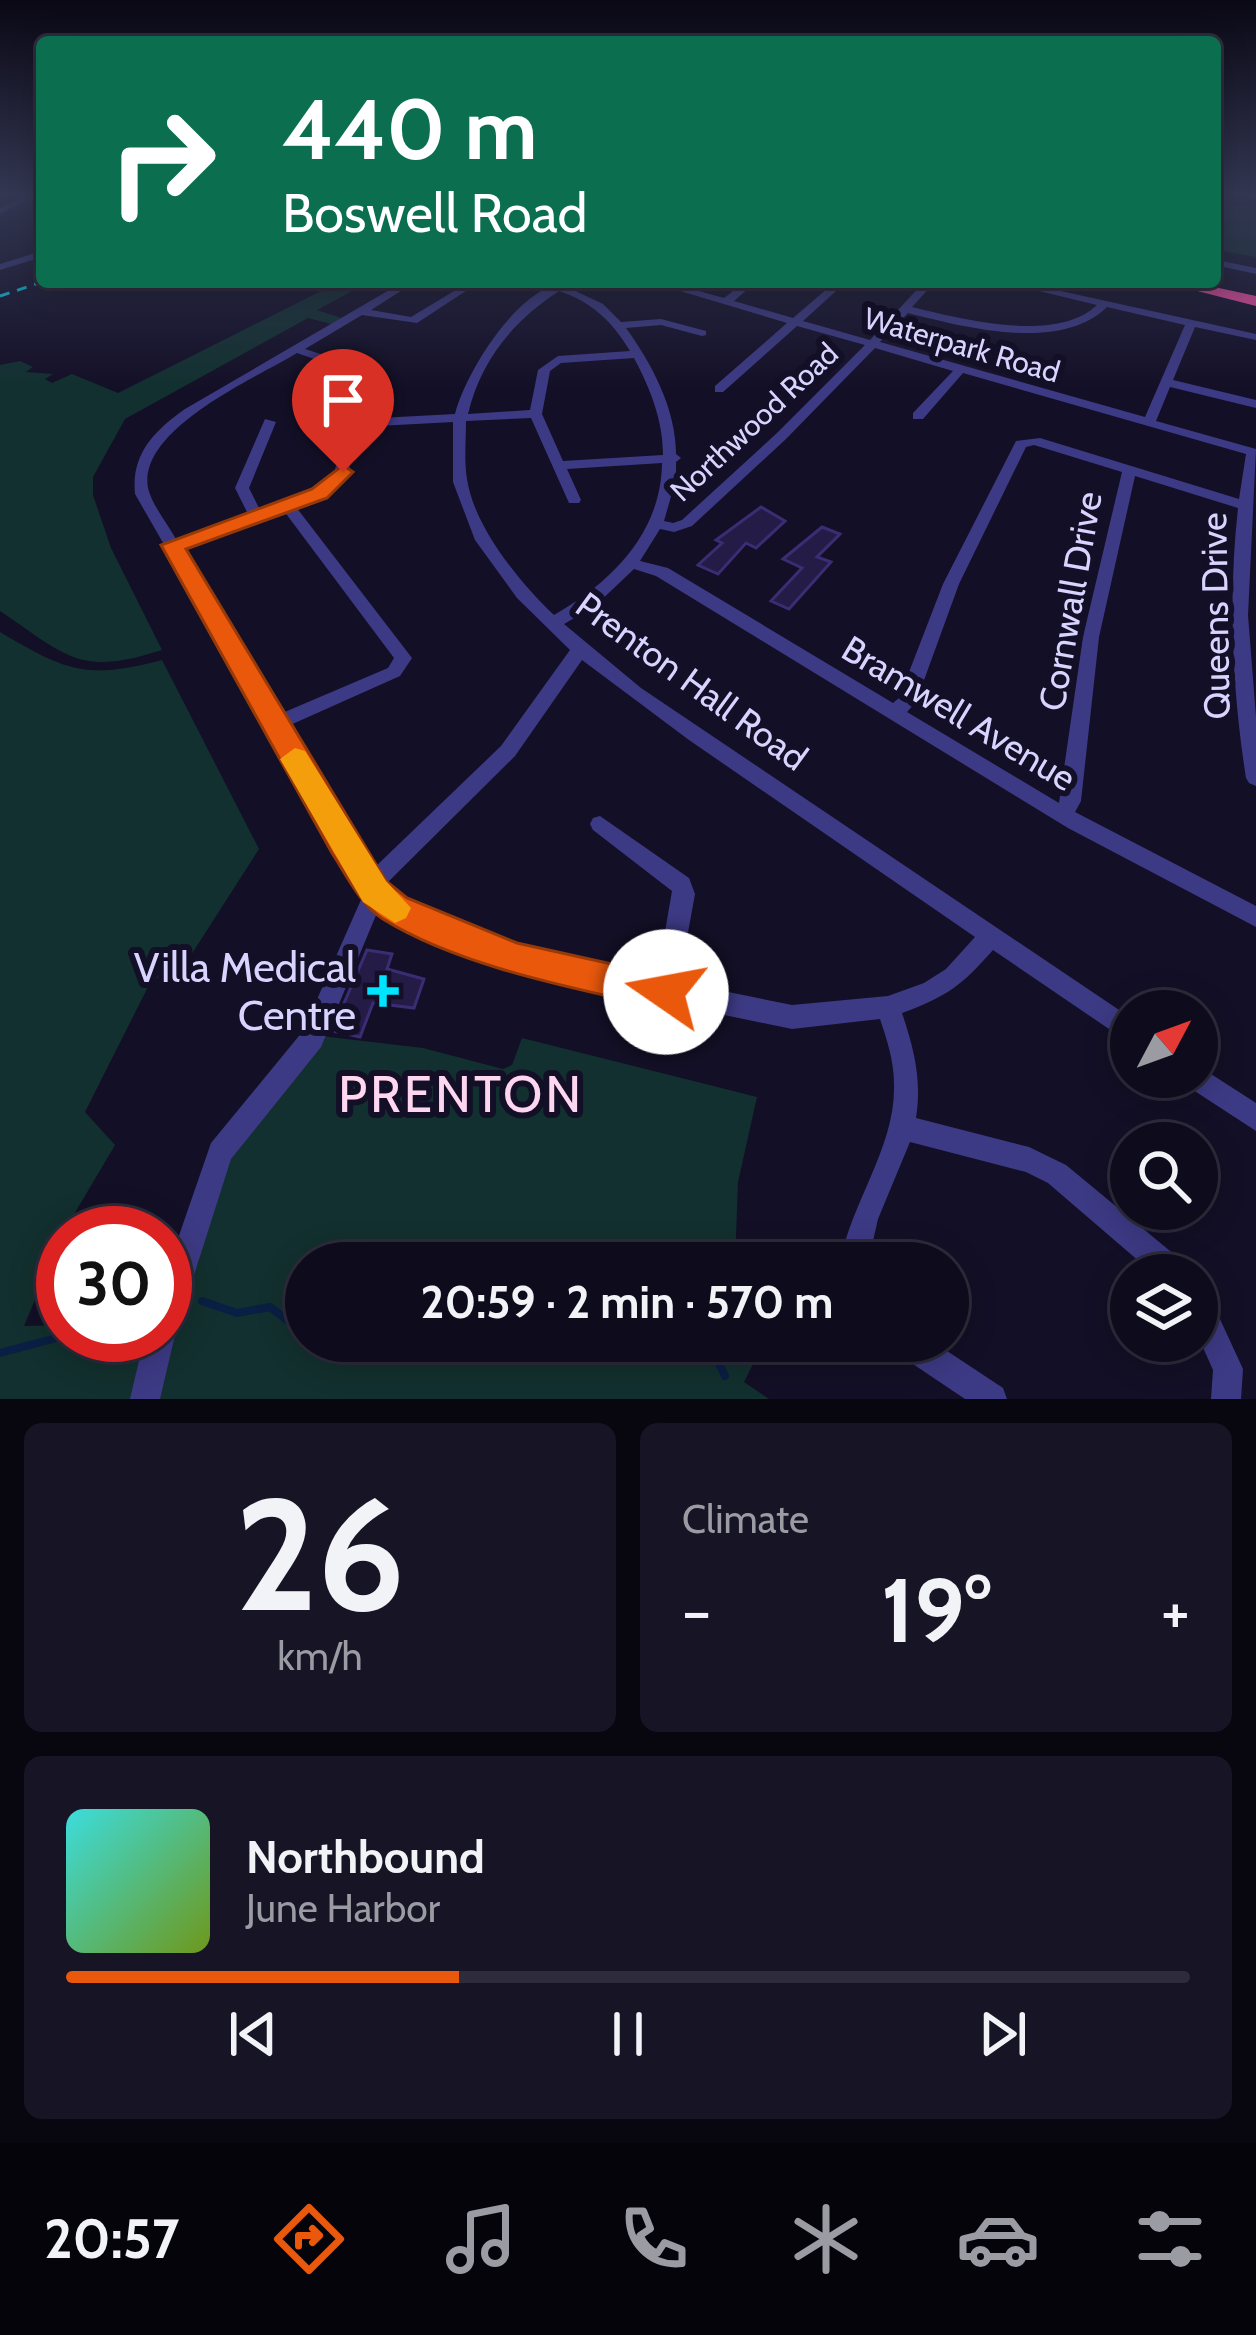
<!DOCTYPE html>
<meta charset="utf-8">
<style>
body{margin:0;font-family:Cabin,sans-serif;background:#171425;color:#f1f3f6;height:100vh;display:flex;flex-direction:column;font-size:45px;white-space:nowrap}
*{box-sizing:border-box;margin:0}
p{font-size:39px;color:#9b9ba3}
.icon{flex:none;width:66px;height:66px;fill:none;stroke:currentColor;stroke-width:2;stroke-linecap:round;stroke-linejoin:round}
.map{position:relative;height:1399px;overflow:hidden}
.drawer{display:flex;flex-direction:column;gap:24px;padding:24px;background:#08060f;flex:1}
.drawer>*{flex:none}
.banner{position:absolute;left:36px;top:36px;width:1185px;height:252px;border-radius:12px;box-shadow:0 6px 30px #0003,0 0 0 3px #2e2b3b;background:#0b6e4f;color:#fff;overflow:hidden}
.needle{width:78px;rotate:49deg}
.controls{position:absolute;left:1110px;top:990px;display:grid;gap:24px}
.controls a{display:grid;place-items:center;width:108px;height:108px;border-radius:50%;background:#0e0b1c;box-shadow:0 6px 30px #0003,0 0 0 3px #2e2b3b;font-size:60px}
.speed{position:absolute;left:36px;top:1206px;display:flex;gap:24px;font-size:60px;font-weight:700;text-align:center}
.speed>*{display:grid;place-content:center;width:156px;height:156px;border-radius:50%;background:#0e0b1c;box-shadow:0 6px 30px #0003,0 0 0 3px #2e2b3b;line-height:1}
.speed .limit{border:18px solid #d22;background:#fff;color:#111}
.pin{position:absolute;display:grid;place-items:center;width:102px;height:102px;color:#fff;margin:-123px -51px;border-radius:50% 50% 50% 0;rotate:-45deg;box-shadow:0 0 12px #0007}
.pin .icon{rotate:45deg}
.me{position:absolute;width:132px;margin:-66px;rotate:282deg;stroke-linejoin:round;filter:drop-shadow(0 0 9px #0008)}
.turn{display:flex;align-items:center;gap:42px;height:252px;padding:0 48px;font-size:54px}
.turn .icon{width:156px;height:156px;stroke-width:2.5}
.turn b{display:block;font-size:84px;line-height:102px}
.big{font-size:90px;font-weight:700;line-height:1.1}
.drawer .card{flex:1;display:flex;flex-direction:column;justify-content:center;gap:18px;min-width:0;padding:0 42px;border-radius:18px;background:#171425}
.drawer .dial{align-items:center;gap:0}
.dial b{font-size:156px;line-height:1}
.song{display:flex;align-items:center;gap:36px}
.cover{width:144px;height:144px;border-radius:18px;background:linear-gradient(135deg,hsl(180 70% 55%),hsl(80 70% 35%))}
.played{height:12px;border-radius:6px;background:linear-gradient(90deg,#ea580c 35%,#2e2b3b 35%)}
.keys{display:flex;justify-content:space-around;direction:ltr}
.heat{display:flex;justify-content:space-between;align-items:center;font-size:66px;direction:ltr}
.drawer .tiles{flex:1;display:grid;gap:24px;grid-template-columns:1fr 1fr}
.card:last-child{grid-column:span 2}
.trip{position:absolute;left:285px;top:1242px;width:684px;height:120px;border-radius:60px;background:#0e0b1c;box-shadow:0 6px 30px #0003,0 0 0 3px #2e2b3b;font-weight:700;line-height:120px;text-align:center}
.tab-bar{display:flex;height:192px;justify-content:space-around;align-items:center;background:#06040b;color:#9b9ba3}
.tab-bar .icon{width:84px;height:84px}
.tab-bar .selected{color:#ea580c}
.tab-bar b{font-size:54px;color:#f1f3f6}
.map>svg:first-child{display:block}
.green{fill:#12302f}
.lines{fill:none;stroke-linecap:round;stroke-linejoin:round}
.stream{stroke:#0a1f44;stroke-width:8}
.building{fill:#241b47;stroke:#3b2d73;stroke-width:3}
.minor{fill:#3d3a85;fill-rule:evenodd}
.highway{fill:#ff4fa3;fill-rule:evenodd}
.rail{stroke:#00e5ff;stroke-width:3;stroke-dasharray:10 8;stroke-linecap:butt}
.route{fill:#ea580c;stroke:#983908;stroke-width:3}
.slow{fill:#f59e0b}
.poi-dot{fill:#00e5ff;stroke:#130f26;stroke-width:4.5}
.labels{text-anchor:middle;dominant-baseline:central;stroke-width:12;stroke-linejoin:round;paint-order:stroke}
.far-street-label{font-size:30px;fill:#d9d4ff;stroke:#130f26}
.street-label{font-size:36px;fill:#d9d4ff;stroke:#130f26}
.near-poi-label{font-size:42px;fill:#d9d4ff;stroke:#130f26;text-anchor:end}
.near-quarter-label{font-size:51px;letter-spacing:3px;fill:#ffd6f0;stroke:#130f26}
</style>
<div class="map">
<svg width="1256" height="1399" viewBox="0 0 1256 1399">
<rect width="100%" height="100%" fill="#130f26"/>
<g class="green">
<polygon points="1215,204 1256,207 1256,257 1215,250"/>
<path d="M339,282h30l-52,28 28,9 -10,6 -27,-7 -183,101 -32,58v18l18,53 51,102c-83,27 -95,6 -162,-39v-246l20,-4 13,6 -7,5 27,2 -8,5 7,4 20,-9 46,19z"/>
<path d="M0,632c66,39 86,48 162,28l97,189 -82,128 -25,2 -67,133 30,33 -52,88 -39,93 39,-1v10h93l-3,11 16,-13 43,-152 109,-145 102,12 80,21 9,-4 10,-27 235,59 -19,85 -3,81h-429v78h440l9,19 -11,22 25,17h-769z"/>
</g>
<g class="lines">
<g class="stream">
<polyline points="202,1301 237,1313 270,1307 287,1320 306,1311"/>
<polyline points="659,1341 695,1354 711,1348 725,1376"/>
<polyline points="0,1353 68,1335"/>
</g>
</g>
<g class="building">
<polygon points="761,507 785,521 756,548 746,543 718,574 698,565 722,543 716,540"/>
<polygon points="822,527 840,534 817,557 831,562 789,609 771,601 802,568 783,559"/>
<polygon points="367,950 392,954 387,969 424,979 414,1008 373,1003 360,1037 332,1031"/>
</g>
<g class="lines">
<g class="minor">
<polygon points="30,193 41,193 0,214 0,208"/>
<polygon points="1226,193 1256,193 1256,198"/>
<polygon points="42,251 42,257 0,270 0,264"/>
<polygon points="1217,260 1256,268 1256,274 1215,265"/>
<path d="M403,282h12l-44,28 40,7 48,-29 -11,-6h15l9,5 -55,36 -55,-8 -57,34 65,21 -9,49 94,-5c11,-43 66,-132 115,-132l-5,4 38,18 18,18 40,-3 45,12v4l-4,1 -41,-11 -35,3c26,36 50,81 50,126l5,4 -5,4v17l-12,42 9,2 9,-3 95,-87 88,-88 -68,-19 -74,66h-8v-6l72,-63 -137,-41h16l58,16 21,-16h11l-22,19 59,17 42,-36h11l-43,39 67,19 54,-58h11l-23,25c50,12 144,37 185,-2l-96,-23h19l236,52v6l-61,-13 -22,53 83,20v8l-86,-21 -14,34 100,28 -8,166 8,102v69l-7,-3 -3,-5c-14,-90 -18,-179 -8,-270l-103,-32 -36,161 -18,164 -6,11 181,94v21l-188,-99 -412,-252 -22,-7 -39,37 -31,18 77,64 490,330v26l-138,-94c-32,36 -45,46 -91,63 12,36 20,67 14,105l113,29 37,18 121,100 4,10h-36l-107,-92 -22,-11 -116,-30 -32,77 -10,44h-28c11,-61 56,-116 54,-179 0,-23 -7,-44 -14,-65l-88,10 -126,-26 -151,-33 -127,-54 -9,-8 -58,139 -90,112 -51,160 -7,11 2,5 -15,64h-30l15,-64h20v-59l46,-133 92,-112 61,-138 -229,-399c-4,-40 19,-63 50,-85zM559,291c33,11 53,30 71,60l-72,5 -20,14 -8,40 -62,4c13,-54 45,-93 91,-123zM1107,307l78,18 -40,92 -265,-75 28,-29c56,14 152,40 199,-6zM875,348l78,23 -40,42v6h10l40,-46 283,81 -7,45 -199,-61 -24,3 -73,143 -44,114 -6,5 -225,-135 -28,-7 20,-32 14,3 18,-6 94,-87zM297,353l63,22 -27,102 -18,14 -55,19 -11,-22 27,-66 -11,-3 -30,69 13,26 -72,25c-9,-16 -24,-34 -28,-51 -10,-59 106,-109 149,-135zM634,358c16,30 29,62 29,97l-100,6 -21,-47 8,-43 11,-8zM531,418l38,85h10l2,-3 -14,-31 95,-6c-1,70 -49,118 -108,152 -34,-32 -80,-88 -87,-136 -3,-18 -1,-39 -1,-58zM453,422v60l22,58 42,58 53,52 -69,96 -128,123 -85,-143 112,-50 12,-18 -116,-151c55,-19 51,-27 63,-80zM1034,445l88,27 -39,165 -24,166 -152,-91 9,-10 43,-118 67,-137zM284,511l110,147 -6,10 -108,46 -99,-167zM582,660l107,80 286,197 -29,32 -22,14 -36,13 -96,9 -113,-23 16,-88 -6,-16 -89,-62 -7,2 -3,6 3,6 79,61 -15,87 -141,-29 -112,-47 -20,-16 131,-130z"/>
<polygon points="1197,1065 1256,1103 1256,1131 1187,1086 1184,1077 1197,1077"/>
<polygon points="1197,1286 1207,1291 1243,1369 1241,1399 1211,1399 1213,1370 1197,1334"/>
<polygon points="891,1341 932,1341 1003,1388 1007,1399 965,1399 895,1352"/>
</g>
<polygon class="highway" points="1162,282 1191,282 1256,296 1256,306"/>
<polyline class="rail" points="0,296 42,282"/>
</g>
<linearGradient id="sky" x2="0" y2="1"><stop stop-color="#0a0815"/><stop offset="0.5" stop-color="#333752"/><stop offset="1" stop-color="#333752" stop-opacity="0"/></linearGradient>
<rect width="1256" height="389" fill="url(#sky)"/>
<path class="route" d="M343,465l10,7 -26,26 -141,51 200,332 21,17 110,45 149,33 12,4 5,12 -5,12 -12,5c-88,-20 -206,-42 -283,-90 -23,-15 -36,-43 -51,-66l-171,-308 151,-56z"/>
<polygon class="slow" points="295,748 305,751 386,881 411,908 406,918 395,923 363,902 280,759"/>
<path class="poi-dot" d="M377 973h12v12h12v12h-12v12h-12v-12h-12v-12h12z"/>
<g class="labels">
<g class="far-street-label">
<text transform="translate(962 345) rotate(16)">Waterpark Road</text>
<text transform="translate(754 422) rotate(-43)">Northwood Road</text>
</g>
<g class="street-label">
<text transform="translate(1070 601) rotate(-80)">Cornwall Drive</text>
<text transform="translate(1215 616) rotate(-91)">Queens Drive</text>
<text transform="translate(692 681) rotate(36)">Prenton Hall Road</text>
<text transform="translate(959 713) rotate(31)">Bramwell Avenue</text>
</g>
<g class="near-poi-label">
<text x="356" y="967">Villa Medical<tspan x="356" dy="48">Centre</tspan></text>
</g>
<g class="near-quarter-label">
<text x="461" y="1094">PRENTON</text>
</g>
</g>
</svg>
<div class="controls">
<a><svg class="needle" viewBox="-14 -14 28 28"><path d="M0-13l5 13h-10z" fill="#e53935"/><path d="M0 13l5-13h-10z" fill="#9b9ba3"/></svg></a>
<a><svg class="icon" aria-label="search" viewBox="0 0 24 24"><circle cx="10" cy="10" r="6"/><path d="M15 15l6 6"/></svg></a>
<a><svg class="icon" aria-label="layers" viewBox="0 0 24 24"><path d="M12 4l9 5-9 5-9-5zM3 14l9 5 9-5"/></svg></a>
</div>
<div class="speed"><div class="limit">30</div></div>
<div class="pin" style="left:343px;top:472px;background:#d93025"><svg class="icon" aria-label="arrive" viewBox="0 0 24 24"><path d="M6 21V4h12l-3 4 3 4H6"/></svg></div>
<svg class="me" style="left:666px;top:992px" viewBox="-20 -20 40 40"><circle r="19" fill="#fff"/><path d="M0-13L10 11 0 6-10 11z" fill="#ea580c"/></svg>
<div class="trip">20:59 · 2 min · 570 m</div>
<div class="banner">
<div class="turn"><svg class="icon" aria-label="right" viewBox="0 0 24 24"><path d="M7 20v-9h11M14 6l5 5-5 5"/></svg><div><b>440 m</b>Boswell Road</div></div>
</div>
</div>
<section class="drawer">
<div class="tiles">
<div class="card dial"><b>26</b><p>km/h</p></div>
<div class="card"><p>Climate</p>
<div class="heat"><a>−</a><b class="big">19°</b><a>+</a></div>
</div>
<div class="card">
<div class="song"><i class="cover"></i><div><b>Northbound</b><p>June Harbor</p></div></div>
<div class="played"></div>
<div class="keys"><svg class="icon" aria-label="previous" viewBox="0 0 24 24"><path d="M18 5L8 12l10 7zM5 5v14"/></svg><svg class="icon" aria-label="pause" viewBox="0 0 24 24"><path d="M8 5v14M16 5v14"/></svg><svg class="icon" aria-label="next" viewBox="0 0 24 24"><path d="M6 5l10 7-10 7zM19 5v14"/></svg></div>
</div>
</div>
</section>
<nav class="tab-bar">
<b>20:57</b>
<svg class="icon selected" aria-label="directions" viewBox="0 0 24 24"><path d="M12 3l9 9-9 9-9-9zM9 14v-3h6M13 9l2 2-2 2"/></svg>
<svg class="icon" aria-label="music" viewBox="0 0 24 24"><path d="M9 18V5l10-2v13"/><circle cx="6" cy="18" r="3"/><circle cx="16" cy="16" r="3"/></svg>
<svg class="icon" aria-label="phone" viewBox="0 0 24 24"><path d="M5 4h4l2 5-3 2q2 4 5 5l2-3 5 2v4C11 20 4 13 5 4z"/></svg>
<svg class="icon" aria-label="climate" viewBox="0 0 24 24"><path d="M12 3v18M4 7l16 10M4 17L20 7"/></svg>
<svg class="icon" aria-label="car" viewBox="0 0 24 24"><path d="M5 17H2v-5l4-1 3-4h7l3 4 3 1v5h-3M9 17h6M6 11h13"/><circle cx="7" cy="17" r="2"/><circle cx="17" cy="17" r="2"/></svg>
<svg class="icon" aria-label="filters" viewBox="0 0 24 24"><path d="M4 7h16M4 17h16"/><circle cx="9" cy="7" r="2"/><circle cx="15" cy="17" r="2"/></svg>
</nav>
